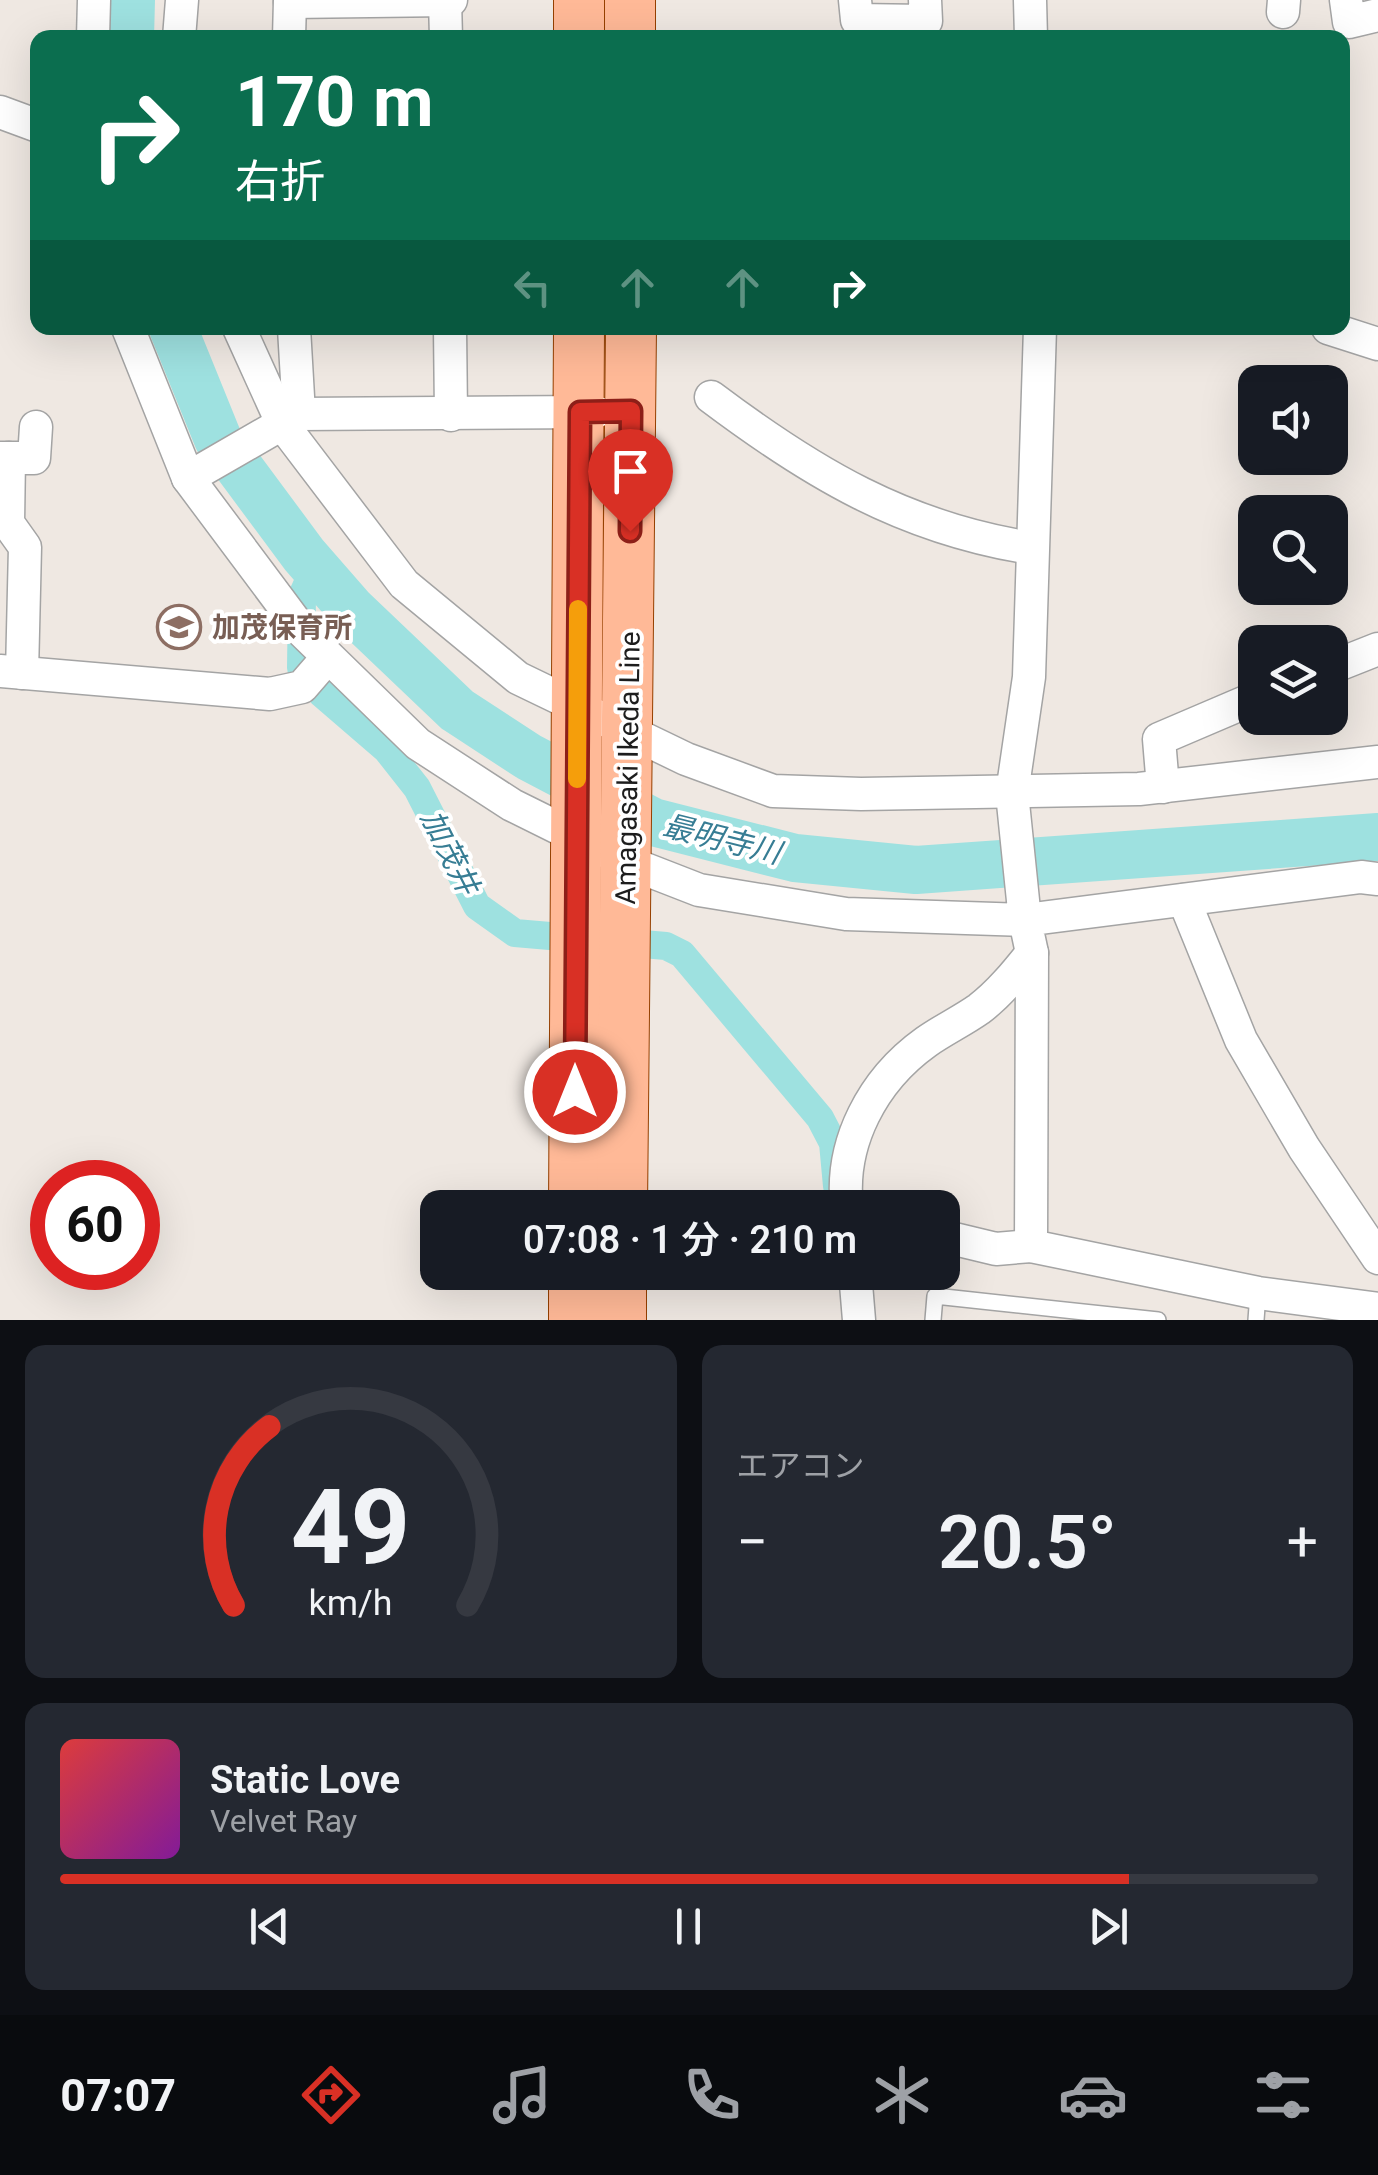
<!DOCTYPE html>
<html lang="ja">
<meta charset="utf-8">
<style>
body{margin:0;font-family:Roboto,"Noto Sans JP",sans-serif;background:#242831;color:#f1f3f6;height:100vh;display:flex;flex-direction:column;font-size:38px;white-space:nowrap}
*{box-sizing:border-box;margin:0}
p{font-size:32px;color:#9ea1a6}
.icon{flex:none;width:55px;height:55px;fill:none;stroke:currentColor;stroke-width:2;stroke-linecap:round;stroke-linejoin:round}
.map{position:relative;height:1320px;overflow:hidden}
.panel{display:flex;flex-direction:column;gap:25px;padding:25px;background:#0d0f14;flex:1}
.panel>*{flex:none}
.guide{position:absolute;left:30px;top:30px;width:1320px;height:305px;border-radius:20px;box-shadow:0 10px 40px #0002;background:#0b6e4f;color:#fff;overflow:hidden}
.controls{position:absolute;left:1238px;top:365px;display:grid;gap:20px}
.controls a{display:grid;place-items:center;width:110px;height:110px;border-radius:20px;background:#171b24;box-shadow:0 10px 40px #0002;font-size:50px}
.speed{position:absolute;left:30px;top:1160px;display:flex;gap:20px;font-size:50px;font-weight:700;text-align:center}
.speed>*{display:grid;place-content:center;width:130px;height:130px;border-radius:50%;background:#171b24;box-shadow:0 10px 40px #0002;line-height:1}
.speed .limit{border:15px solid #d22;background:#fff;color:#111}
.pin{position:absolute;display:grid;place-items:center;width:85px;height:85px;color:#fff;margin:-102px -42px;border-radius:50% 50% 50% 0;rotate:-45deg;box-shadow:0 0 10px #0007}
.pin .icon{rotate:45deg}
.me{position:absolute;width:110px;margin:-55px;rotate:0deg;stroke-linejoin:round;filter:drop-shadow(0 0 8px #0008)}
.turn{display:flex;align-items:center;gap:35px;height:210px;padding:0 40px;font-size:45px}
.turn .icon{width:130px;height:130px;stroke-width:2.5}
.turn b{display:block;font-size:70px;line-height:85px}
.lanes{display:flex;align-items:center;height:95px;padding:0 40px;background:#0003;justify-content:center;gap:50px;direction:ltr}
.lanes .off{opacity:.35}
.big{font-size:75px;font-weight:600;line-height:1.1}
.panel .card{flex:1;display:flex;flex-direction:column;justify-content:center;gap:15px;min-width:0;padding:0 35px;border-radius:20px;background:#242831}
.panel .dial{align-items:center;gap:0}
.dial svg{height:260px;overflow:visible;fill:none;stroke:#363941;stroke-width:7;stroke-linecap:round;text-anchor:middle}
.dial text{fill:#f1f3f6;stroke:none}
.song{display:flex;align-items:center;gap:30px}
.cover{width:120px;height:120px;border-radius:15px;background:linear-gradient(135deg,hsl(0 70% 55%),hsl(290 70% 35%))}
.played{height:10px;border-radius:5px;background:linear-gradient(90deg,#d93025 85%,#363941 85%)}
.keys{display:flex;justify-content:space-around;direction:ltr}
.heat{display:flex;justify-content:space-between;align-items:center;font-size:55px;direction:ltr}
.panel .tiles{flex:1;display:grid;gap:25px;grid-template-columns:1fr 1fr}
.card:last-child{grid-column:span 2}
.trip{position:absolute;left:420px;top:1190px;width:540px;height:100px;border-radius:20px;background:#171b24;box-shadow:0 10px 40px #0002;font-weight:600;line-height:100px;text-align:center}
.tab-bar{display:flex;height:160px;justify-content:space-around;align-items:center;background:#090b0e;color:#9ea1a6}
.tab-bar .icon{width:70px;height:70px}
.tab-bar .on{color:#d93025}
.tab-bar b{font-size:45px;color:#f1f3f6}
.map>svg:first-child{display:block}
.lines{fill:none;stroke-linecap:round;stroke-linejoin:round}
.canal{stroke:#9ee1e0;stroke-width:28}
.river{stroke:#9ee1e0;stroke-width:48}
.service-casing{stroke:#a4a4a4;stroke-width:18}
.minor-casing{stroke:#a4a4a4;stroke-width:35}
.primary-casing{stroke:#964000;stroke-width:52}
.service{stroke:#fff;stroke-width:15}
.minor{stroke:#fff;stroke-width:32}
.primary{stroke:#ffb997;stroke-width:50}
.route-casing{stroke:#8d1f18;stroke-width:25}
.route{stroke:#d93025;stroke-width:18}
.slow{stroke:#f59e0b;stroke-width:18}
.labels{text-anchor:middle;dominant-baseline:central;stroke-width:8;stroke-linejoin:round;paint-order:stroke}
.education-label{font-size:28px;font-weight:bold;fill:#785e54;stroke:#fff;text-anchor:start}
.street-label{font-size:28px;fill:#1d1d1d;stroke:#fff}
.water-label{font-size:30px;font-style:italic;fill:#377d94;stroke:#fff}
</style>
<div class="map">
<svg width="1378" height="1320" viewBox="0 0 1378 1320">
<rect width="100%" height="100%" fill="#efe8e2"/>
<g class="lines">
<polyline class="canal" points="315,567 302,596 301,668 322,694 387,750 417,788 477,906 515,933 666,946 682,954 820,1118 833,1143 837,1186"/>
<g class="river">
<polyline points="130,38 131,0"/>
<polyline points="173,328 218,439 304,555 352,610 457,710 529,757 653,822 795,858 916,870 1378,837"/>
</g>
<defs>
<g id="service">
<polyline points="933,1320 935,1296 1158,1320"/>
<polyline points="1256,1320 1258,1293"/>
</g>
<g id="minor">
<polyline points="445,0 446,38"/>
<polyline points="855,0 857,20 926,21 925,0"/>
<polyline points="1030,0 1031,38"/>
<polyline points="1346,0 1349,22 1378,15"/>
<polyline points="290,2 451,0"/>
<polyline points="1283,12 1284,0"/>
<polyline points="93,38 94,0"/>
<polyline points="179,38 182,0"/>
<polyline points="289,38 290,0"/>
<polyline points="0,112 38,126"/>
<polyline points="128,328 188,478 303,632 418,744 512,805 627,862 699,890 846,914 1025,920 1012,793 1029,677 1040,328"/>
<polyline points="239,328 283,425 404,584 518,678 686,759 773,791 861,794 1139,789 1378,762"/>
<polyline points="294,328 299,414"/>
<polyline points="450,328 451,415"/>
<polyline points="1328,328 1378,344"/>
<path d="M711,397c101,76 193,131 320,151"/>
<polyline points="0,458 34,458 36,427"/>
<polyline points="9,458 8,523 25,547 22,673"/>
<polyline points="188,478 299,414 596,412"/>
<polyline points="1330,668 1378,649"/>
<polyline points="0,671 270,694 302,687 328,657"/>
<polyline points="1163,787 1159,739 1255,698"/>
<polyline points="1378,879 1361,877 1025,920 1032,953 1031,1246 1258,1293 1378,1309"/>
<polyline points="1184,900 1241,1040 1304,1148 1378,1258"/>
<path d="M847,1208c-8,-65 26,-128 79,-166 17,-12 36,-21 53,-33 20,-15 37,-36 53,-56"/>
<polyline points="942,1236 996,1249 1031,1246"/>
<polyline points="855,1272 859,1320"/>
</g>
<g id="primary">
<polyline points="579,0 579,38"/>
<polyline points="630,0 630,38"/>
<polyline points="574,1208 579,328"/>
<polyline points="622,1208 631,328"/>
<polyline points="574,1320 574,1272"/>
<polyline points="621,1320 621,1272"/>
</g>
</defs>
<use href="#service" class="service-casing"/>
<use href="#minor" class="minor-casing"/>
<use href="#primary" class="primary-casing"/>
<use href="#service" class="service"/>
<use href="#minor" class="minor"/>
<use href="#primary" class="primary"/>
</g>
<g class="lines">
<defs>
<polyline id="route" points="575,1092 580,412 631,411 630,531"/>
</defs>
<use href="#route" class="route-casing"/>
<use href="#route" class="route"/>
<polyline class="slow" points="577,779 578,609"/>
</g>
<defs>
<symbol id="school-ring" viewBox="-11 -11 22 22"><circle r="9.5" fill="#fff" stroke="#8d6e63" stroke-width="1.5"/><path d="M0-5L7-2L0 1L-7-2ZM-4 1L0 2.5L4 1V4Q0 6-4 4Z" fill="#8d6e63"/></symbol>
</defs>
<g fill-rule="evenodd">
<use href="#school-ring" x="154" y="602" width="50" height="50"/>
</g>
<g class="labels">
<g class="education-label">
<text x="212" y="627">加茂保育所</text>
</g>
<g class="street-label">
<text transform="translate(628 768) rotate(-89)">Amagasaki Ikeda Line</text>
</g>
<g class="water-label">
<text transform="translate(722 839) rotate(14)">最明寺川</text>
<text transform="translate(450 852) rotate(63)">加茂井</text>
</g>
</g>
</svg>
<div class="controls">
<a><svg class="icon" aria-label="sound" viewBox="0 0 24 24"><path d="M4 9h4l5-4v14l-5-4H4zM17 9q2 3 0 6"/></svg></a>
<a><svg class="icon" aria-label="search" viewBox="0 0 24 24"><circle cx="10" cy="10" r="6"/><path d="M15 15l6 6"/></svg></a>
<a><svg class="icon" aria-label="layers" viewBox="0 0 24 24"><path d="M12 4l9 5-9 5-9-5zM3 14l9 5 9-5"/></svg></a>
</div>
<div class="speed"><div class="limit">60</div></div>
<div class="pin" style="left:630px;top:531px;background:#d93025"><svg class="icon" aria-label="arrive" viewBox="0 0 24 24"><path d="M6 21V4h12l-3 4 3 4H6"/></svg></div>
<svg class="me" style="left:575px;top:1092px" viewBox="-20 -20 40 40"><circle r="17" fill="#d93025" stroke="#fff" stroke-width="3"/><path d="M0-11L8 9 0 5-8 9z" fill="#fff"/></svg>
<div class="trip">07:08 · 1 分 · 210 m</div>
<div class="guide">
<div class="turn"><svg class="icon" aria-label="right" viewBox="0 0 24 24"><path d="M7 20v-9h11M14 6l5 5-5 5"/></svg><div><b>170 m</b>右折</div></div>
<div class="lanes"><svg class="icon off" aria-label="left" viewBox="0 0 24 24"><path d="M17 20v-9H6M10 6l-5 5 5 5"/></svg><svg class="icon off" aria-label="ahead" viewBox="0 0 24 24"><path d="M12 20V5M6 11l6-6 6 6"/></svg><svg class="icon off" aria-label="ahead" viewBox="0 0 24 24"><path d="M12 20V5M6 11l6-6 6 6"/></svg><svg class="icon" aria-label="right" viewBox="0 0 24 24"><path d="M7 20v-9h11M14 6l5 5-5 5"/></svg></div>
</div>
</div>
<section class="panel">
<div class="tiles">
<div class="card dial"><svg viewBox="0 0 100 80">
<path d="M14 69A42 42 0 1 1 86 69"/>
<path d="M14 69A42 42 0 0 1 25 14" stroke="#d93025"/>
<text x="50" y="56" font-size="32" font-weight="700">49</text>
<text x="50" y="72" font-size="11">km/h</text>
</svg></div>
<div class="card"><p>エアコン</p>
<div class="heat"><a>−</a><b class="big">20.5°</b><a>+</a></div>
</div>
<div class="card">
<div class="song"><i class="cover"></i><div><b>Static Love</b><p>Velvet Ray</p></div></div>
<div class="played"></div>
<div class="keys"><svg class="icon" aria-label="previous" viewBox="0 0 24 24"><path d="M18 5L8 12l10 7zM5 5v14"/></svg><svg class="icon" aria-label="pause" viewBox="0 0 24 24"><path d="M8 5v14M16 5v14"/></svg><svg class="icon" aria-label="next" viewBox="0 0 24 24"><path d="M6 5l10 7-10 7zM19 5v14"/></svg></div>
</div>
</div>
</section>
<nav class="tab-bar">
<b>07:07</b>
<svg class="icon on" aria-label="directions" viewBox="0 0 24 24"><path d="M12 3l9 9-9 9-9-9zM9 14v-3h6M13 9l2 2-2 2"/></svg>
<svg class="icon" aria-label="music" viewBox="0 0 24 24"><path d="M9 18V5l10-2v13"/><circle cx="6" cy="18" r="3"/><circle cx="16" cy="16" r="3"/></svg>
<svg class="icon" aria-label="phone" viewBox="0 0 24 24"><path d="M5 4h4l2 5-3 2q2 4 5 5l2-3 5 2v4C11 20 4 13 5 4z"/></svg>
<svg class="icon" aria-label="climate" viewBox="0 0 24 24"><path d="M12 3v18M4 7l16 10M4 17L20 7"/></svg>
<svg class="icon" aria-label="car" viewBox="0 0 24 24"><path d="M5 17H2v-5l4-1 3-4h7l3 4 3 1v5h-3M9 17h6M6 11h13"/><circle cx="7" cy="17" r="2"/><circle cx="17" cy="17" r="2"/></svg>
<svg class="icon" aria-label="filters" viewBox="0 0 24 24"><path d="M4 7h16M4 17h16"/><circle cx="9" cy="7" r="2"/><circle cx="15" cy="17" r="2"/></svg>
</nav>
